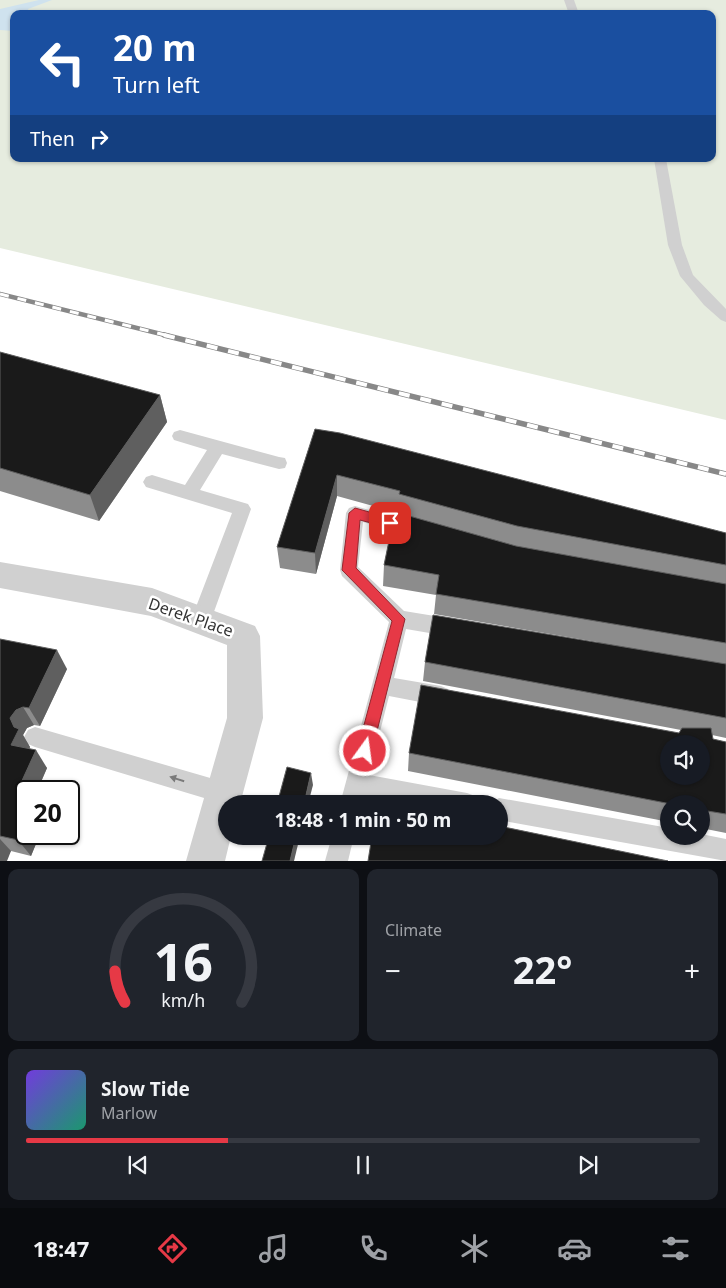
<!DOCTYPE html>
<meta charset="utf-8">
<style>
body{margin:0;font-family:"Noto Sans",sans-serif;background:#20242c;color:#f1f3f6;height:100vh;display:flex;flex-direction:column;font-size:19px;white-space:nowrap}
*{box-sizing:border-box;margin:0}
p{font-size:16px;color:#9ea1a6}
.icon{flex:none;width:28px;height:28px;fill:none;stroke:currentColor;stroke-width:2;stroke-linecap:round;stroke-linejoin:round}
.map{position:relative;height:861px;overflow:hidden}
.sheet{display:flex;flex-direction:column;gap:8px;padding:8px;background:#0d0f14;flex:1}
.sheet>*{flex:none}
.hud{position:absolute;left:10px;top:10px;width:706px;height:152px;border-radius:10px;box-shadow:0 1px 4px #0004;background:#1a4fa0;color:#fff;overflow:hidden}
.fabs{position:absolute;left:660px;top:735px;display:grid;gap:10px}
.fabs a{display:grid;place-items:center;width:50px;height:50px;border-radius:50%;background:#171b24;box-shadow:0 1px 4px #0004;font-size:25px}
.speed{position:absolute;left:15px;top:780px;display:flex;gap:10px;font-size:25px;font-weight:700;text-align:center}
.speed>*{display:grid;place-content:center;width:65px;height:65px;border-radius:50%;background:#171b24;box-shadow:0 1px 4px #0004;line-height:1}
.speed .limit{border:2px solid #111;border-radius:8px;background:#fff;color:#111}
.pin{position:absolute;display:grid;place-items:center;width:42px;height:42px;color:#fff;margin:-21px;border-radius:10px;box-shadow:0 2px 8px #0006}
.me{position:absolute;width:55px;margin:-28px;rotate:14deg;stroke-linejoin:round;filter:drop-shadow(0 0 4px #0008)}
.turn{display:flex;align-items:center;gap:18px;height:105px;padding:0 20px;font-size:22px}
.turn .icon{width:65px;height:65px;stroke-width:2.5}
.turn b{display:block;font-size:35px;line-height:42px}
.then{display:flex;align-items:center;height:48px;padding:0 20px;background:#0003;gap:10px;font-size:19px}
.big{font-size:38px;font-weight:700;line-height:1.1}
.sheet .tile{flex:1;display:flex;flex-direction:column;justify-content:center;gap:8px;min-width:0;padding:0 18px;border-radius:10px;background:#20242c}
.sheet .dial{align-items:center;gap:0}
.dial svg{height:130px;overflow:visible;fill:none;stroke:#363941;stroke-width:7;stroke-linecap:round;text-anchor:middle}
.dial text{fill:#f1f3f6;stroke:none}
.song{display:flex;align-items:center;gap:15px}
.cover{width:60px;height:60px;border-radius:8px;background:linear-gradient(135deg,hsl(260 70% 55%),hsl(160 70% 35%))}
.played{height:5px;border-radius:2px;background:linear-gradient(90deg,#e63946 30%,#363941 30%)}
.keys{display:flex;justify-content:space-around;direction:ltr}
.heat{display:flex;justify-content:space-between;align-items:center;font-size:28px;direction:ltr}
.sheet .tiles{flex:1;display:grid;gap:8px;grid-template-columns:1fr 1fr}
.tile:last-child{grid-column:span 2}
.trip{position:absolute;left:218px;top:795px;width:290px;height:50px;border-radius:25px;background:#171b24;box-shadow:0 1px 4px #0004;font-weight:700;line-height:50px;text-align:center}
.menu{display:flex;height:80px;justify-content:space-around;align-items:center;background:#090b0e;color:#9ea1a6}
.menu .icon{width:35px;height:35px}
.menu .on{color:#e63946}
.menu b{font-size:22px;color:#f1f3f6}
.map>svg:first-child{display:block}
.green{fill:#e6ecdf;fill-rule:evenodd}
.water{fill:#cfe2ee}
.lines{fill:none;stroke-linecap:round;stroke-linejoin:round}
.lane{fill:#d0d0d0;fill-rule:evenodd}
.street{fill:#d0d0d0;fill-rule:evenodd}
.rail-far1-casing{stroke:#888;stroke-width:4.5}
.rail-casing{stroke:#888;stroke-width:5.5}
.rail-far1{stroke:#fff;stroke-width:3;stroke-dasharray:9;stroke-linecap:butt}
.rail{stroke:#fff;stroke-width:4;stroke-dasharray:11;stroke-linecap:butt}
.wall{fill:#8c8c8c}
.shaded-wall{fill:#5f5f5f}
.building{fill:#1a1a1a;stroke:#5f5f5f;fill-rule:evenodd}
.oneway{fill:#7a7a7a}
.route{fill:#e63946;stroke:#96252e}
.labels{text-anchor:middle;dominant-baseline:central;stroke-width:5;stroke-linejoin:round;paint-order:stroke}
.near-street-label{font-size:16px;fill:#333;stroke:#fff}
</style>
<div class="map">
<svg width="726" height="861" viewBox="0 0 726 861">
<rect width="100%" height="100%" fill="#fff"/>
<path class="green" d="M0,0h726v420l-726,-172zM14,14h698v145h-698z"/>
<polygon class="water" points="39,0 52,0 28,9 29,12 49,14 14,14 14,31 0,30 0,9"/>
<g class="lines">
<g class="lane">
<polygon points="564,0 574,0 579,14 569,14"/>
<polygon points="654,159 666,159 682,245 693,275 726,309 726,322 721,320 704,305 680,276 668,245"/>
<polygon points="180,430 279,457 285,458 287,463 285,468 279,469 222,454 200,490 248,504 251,509 211,620 208,626 201,628 194,626 191,620 232,513 146,487 143,482 146,477 152,475 185,485 207,450 174,440 172,436 174,432"/>
<polygon points="355,506 419,524 422,529 419,534 413,536 363,522 358,567 404,611 453,619 460,622 463,628 460,634 453,637 406,629 394,678 441,686 448,689 451,696 448,703 441,706 389,696 369,775 467,793 475,796 478,804 405,804 364,796 362,804 340,804 389,622 342,576 340,570 346,513 349,508"/>
<polygon points="35,727 224,782 232,785 235,793 232,801 224,804 35,747 28,744 24,737 28,730"/>
<polygon points="499,798 669,828 669,836 701,836 701,834 726,839 726,861 499,820 499,804 490,804"/>
<polygon points="332,836 354,836 348,861 325,861"/>
</g>
<polygon class="street" points="0,562 152,588 255,626 260,636 263,718 240,804 226,804 226,836 231,836 225,861 186,861 227,718 227,645 151,616 0,588"/>
<defs>
<polyline id="rail-far1" points="0,294 169,336"/>
<polyline id="rail" points="164,335 726,474"/>
</defs>
<use href="#rail-far1" class="rail-far1-casing"/>
<use href="#rail" class="rail-casing"/>
<use href="#rail-far1" class="rail-far1"/>
<use href="#rail" class="rail"/>
</g>
<g class="wall">
<polygon points="0,352 160,395 167,422 99,521 0,491"/>
<polygon points="315,429 726,533 726,738 712,735 713,739 726,742 726,833 701,828 701,804 669,804 669,822 408,771 409,753 679,733 681,730 423,681 425,662 597,642 434,614 436,595 383,586 384,565 395,512 337,496 316,574 280,568 277,547"/>
<polygon points="0,640 67,669 40,726 34,725 27,728 23,735 30,747 29,749 47,768 38,789 41,789 42,791 26,791 26,834 40,834 31,856 11,851 0,861"/>
</g>
<g class="shaded-wall">
<polygon points="160,395 167,422 99,521 90,495"/>
<polygon points="337,475 337,496 316,574 315,553"/>
<polygon points="57,650 67,669 40,726 29,708"/>
<polygon points="23,707 34,725 27,728 23,735 30,747 23,763 11,745 10,718 16,710"/>
<polygon points="36,750 47,768 37,791 20,785"/>
<polygon points="311,773 313,785 308,804 304,804"/>
<polygon points="26,822 26,834 40,834 31,856 18,840"/>
<polygon points="296,836 300,836 294,861 290,861"/>
<polygon points="0,839 11,851 7,861 0,861"/>
</g>
<g class="building">
<polygon points="0,352 160,395 90,495 0,468"/>
<polygon points="315,429 340,433 726,533 726,565 517,526 399,494 400,491 337,475 315,553 277,547"/>
<polygon points="395,512 516,546 726,584 726,643 436,594 439,575 384,565"/>
<polygon points="433,615 726,664 726,718 425,662"/>
<polygon points="0,639 57,650 29,708 23,707 16,710 10,718 14,727 19,729 11,745 36,750 20,785 41,789 40,791 26,791 26,822 18,840 0,836"/>
<path d="M421,685l258,48 3,-5h29l2,11 13,3v72l-25,-4v-6h-30l-262,-51zM669,744h32v32h-32z"/>
<polygon points="287,767 311,773 304,804 277,804"/>
<polygon points="379,802 389,804 378,804"/>
<polygon points="499,826 668,861 368,861 372,836 499,836"/>
<polygon points="269,836 296,836 290,861 262,861"/>
</g>
<defs><path id="oneway-solid" d="M-6-.8H1V-3.2L6.5 0L1 3.2V.8H-6Z" transform="scale(1.25)"/></defs>
<use class="oneway" href="#oneway-solid" transform="translate(177 779) rotate(-163)"/>
<polygon class="route" points="355,508 394,519 396,523 390,528 360,520 356,568 405,619 372,751 370,756 365,758 359,756 357,751 392,621 342,570 349,513"/>
<g class="labels">
<g class="near-street-label">
<text transform="translate(191 617) rotate(19)">Derek Place</text>
</g>
</g>
</svg>
<div class="fabs">
<a><svg class="icon" aria-label="sound" viewBox="0 0 24 24"><path d="M4 9h4l5-4v14l-5-4H4zM17 9q2 3 0 6"/></svg></a>
<a><svg class="icon" aria-label="search" viewBox="0 0 24 24"><circle cx="10" cy="10" r="6"/><path d="M15 15l6 6"/></svg></a>
</div>
<div class="speed"><div class="limit">20</div></div>
<div class="pin" style="left:390px;top:523px;background:#d93025"><svg class="icon" aria-label="arrive" viewBox="0 0 24 24"><path d="M6 21V4h12l-3 4 3 4H6"/></svg></div>
<svg class="me" style="left:365px;top:751px" viewBox="-20 -20 40 40"><circle r="17" fill="#e63946" stroke="#fff" stroke-width="3"/><path d="M0-11L8 9 0 5-8 9z" fill="#fff"/></svg>
<div class="trip">18:48 · 1 min · 50 m</div>
<div class="hud">
<div class="turn"><svg class="icon" aria-label="left" viewBox="0 0 24 24"><path d="M17 20v-9H6M10 6l-5 5 5 5"/></svg><div><b>20 m</b>Turn left</div></div>
<div class="then">Then<svg class="icon" aria-label="right" viewBox="0 0 24 24"><path d="M7 20v-9h11M14 6l5 5-5 5"/></svg></div>
</div>
</div>
<section class="sheet">
<div class="tiles">
<div class="tile dial"><svg viewBox="0 0 100 80">
<path d="M14 69A42 42 0 1 1 86 69"/>
<path d="M14 69A42 42 0 0 1 8 50" stroke="#e63946"/>
<text x="50" y="56" font-size="32" font-weight="700">16</text>
<text x="50" y="72" font-size="11">km/h</text>
</svg></div>
<div class="tile"><p>Climate</p>
<div class="heat"><a>−</a><b class="big">22°</b><a>+</a></div>
</div>
<div class="tile">
<div class="song"><i class="cover"></i><div><b>Slow Tide</b><p>Marlow</p></div></div>
<div class="played"></div>
<div class="keys"><svg class="icon" aria-label="previous" viewBox="0 0 24 24"><path d="M18 5L8 12l10 7zM5 5v14"/></svg><svg class="icon" aria-label="pause" viewBox="0 0 24 24"><path d="M8 5v14M16 5v14"/></svg><svg class="icon" aria-label="next" viewBox="0 0 24 24"><path d="M6 5l10 7-10 7zM19 5v14"/></svg></div>
</div>
</div>
</section>
<nav class="menu">
<b>18:47</b>
<svg class="icon on" aria-label="directions" viewBox="0 0 24 24"><path d="M12 3l9 9-9 9-9-9zM9 14v-3h6M13 9l2 2-2 2"/></svg>
<svg class="icon" aria-label="music" viewBox="0 0 24 24"><path d="M9 18V5l10-2v13"/><circle cx="6" cy="18" r="3"/><circle cx="16" cy="16" r="3"/></svg>
<svg class="icon" aria-label="phone" viewBox="0 0 24 24"><path d="M5 4h4l2 5-3 2q2 4 5 5l2-3 5 2v4C11 20 4 13 5 4z"/></svg>
<svg class="icon" aria-label="climate" viewBox="0 0 24 24"><path d="M12 3v18M4 7l16 10M4 17L20 7"/></svg>
<svg class="icon" aria-label="car" viewBox="0 0 24 24"><path d="M5 17H2v-5l4-1 3-4h7l3 4 3 1v5h-3M9 17h6M6 11h13"/><circle cx="7" cy="17" r="2"/><circle cx="17" cy="17" r="2"/></svg>
<svg class="icon" aria-label="filters" viewBox="0 0 24 24"><path d="M4 7h16M4 17h16"/><circle cx="9" cy="7" r="2"/><circle cx="15" cy="17" r="2"/></svg>
</nav>
